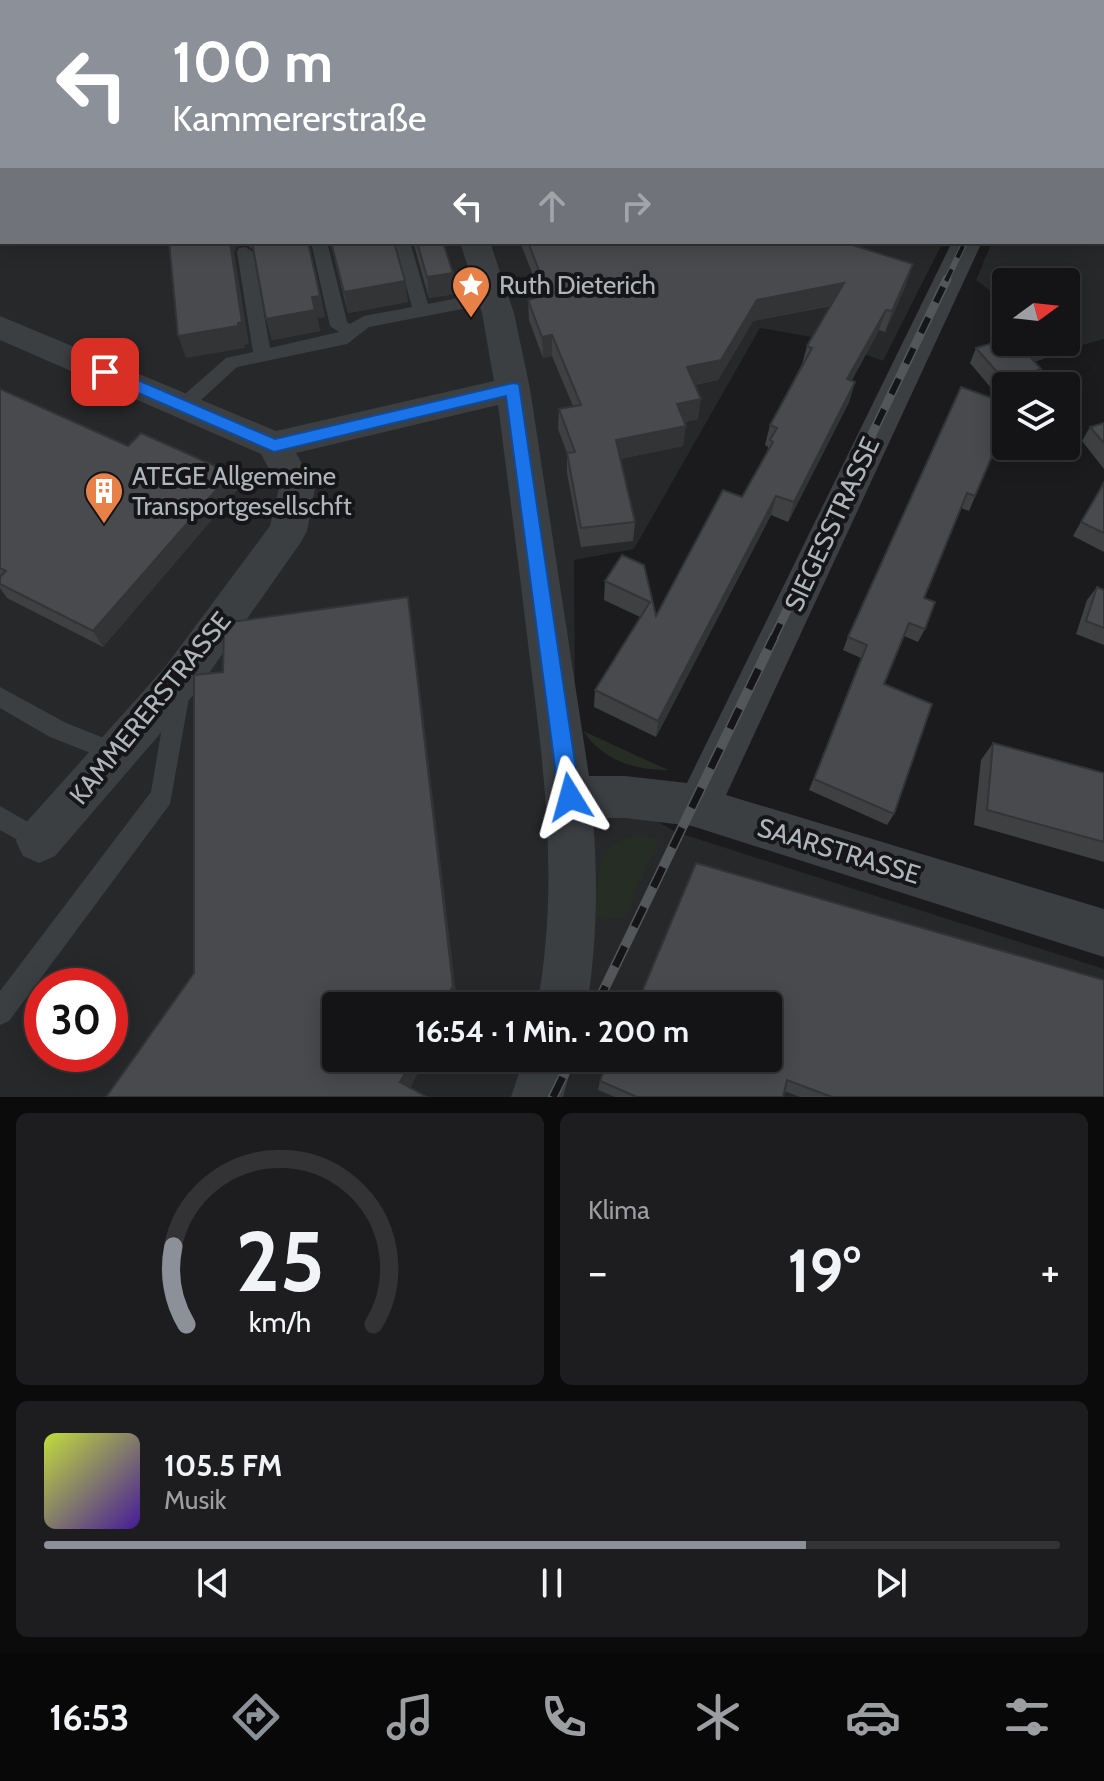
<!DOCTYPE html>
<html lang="de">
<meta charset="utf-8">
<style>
body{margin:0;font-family:Cabin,sans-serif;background:#1d1d1f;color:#f1f3f6;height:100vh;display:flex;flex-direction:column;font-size:30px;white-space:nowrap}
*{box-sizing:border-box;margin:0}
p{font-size:26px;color:#9d9ea1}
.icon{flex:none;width:44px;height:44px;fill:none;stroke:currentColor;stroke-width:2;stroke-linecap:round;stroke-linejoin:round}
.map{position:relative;height:1097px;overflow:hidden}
.drawer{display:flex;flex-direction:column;gap:16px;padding:16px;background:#0b0b0c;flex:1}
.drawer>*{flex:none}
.banner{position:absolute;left:0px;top:0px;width:1104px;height:244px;box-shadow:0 4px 20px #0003,0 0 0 2px #333335;background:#8c9099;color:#fff;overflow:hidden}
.needle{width:52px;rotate:75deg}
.controls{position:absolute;left:992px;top:268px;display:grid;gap:16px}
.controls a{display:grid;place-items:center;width:88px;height:88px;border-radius:8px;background:#141416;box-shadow:0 4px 20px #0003,0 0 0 2px #333335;font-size:40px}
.speed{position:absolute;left:24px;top:968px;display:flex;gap:16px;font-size:40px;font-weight:700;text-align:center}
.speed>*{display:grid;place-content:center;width:104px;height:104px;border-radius:50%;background:#141416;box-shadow:0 4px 20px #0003,0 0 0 2px #333335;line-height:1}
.speed .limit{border:12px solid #d22;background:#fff;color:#111}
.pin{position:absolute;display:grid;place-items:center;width:68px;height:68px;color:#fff;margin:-34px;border-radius:16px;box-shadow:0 4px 12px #0006}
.me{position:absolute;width:88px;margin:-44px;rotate:352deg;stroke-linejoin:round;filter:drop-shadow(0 0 6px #0008)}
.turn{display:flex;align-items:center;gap:28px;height:168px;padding:0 40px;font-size:36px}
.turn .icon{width:104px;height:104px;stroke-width:2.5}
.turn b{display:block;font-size:56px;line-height:68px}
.lanes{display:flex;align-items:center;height:76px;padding:0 40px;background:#0003;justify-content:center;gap:40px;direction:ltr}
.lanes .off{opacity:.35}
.big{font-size:60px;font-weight:800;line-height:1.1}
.drawer .card{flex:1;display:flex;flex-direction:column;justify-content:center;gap:12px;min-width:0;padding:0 28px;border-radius:12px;background:#1d1d1f}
.drawer .dial{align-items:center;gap:0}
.dial svg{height:208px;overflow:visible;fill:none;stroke:#333335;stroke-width:7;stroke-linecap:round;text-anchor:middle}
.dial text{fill:#f1f3f6;stroke:none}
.song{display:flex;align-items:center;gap:24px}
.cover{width:96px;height:96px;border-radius:12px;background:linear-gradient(135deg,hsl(70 70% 55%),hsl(260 70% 35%))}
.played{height:8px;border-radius:4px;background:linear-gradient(90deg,#8c9099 75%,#333335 75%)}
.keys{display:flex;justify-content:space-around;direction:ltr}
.heat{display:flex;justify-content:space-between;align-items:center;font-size:44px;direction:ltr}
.drawer .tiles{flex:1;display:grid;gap:16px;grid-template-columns:1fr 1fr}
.card:last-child{grid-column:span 2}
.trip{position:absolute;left:322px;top:992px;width:460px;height:80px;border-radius:8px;background:#141416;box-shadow:0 4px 20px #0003,0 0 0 2px #333335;font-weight:800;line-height:80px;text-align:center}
.menu{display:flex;height:128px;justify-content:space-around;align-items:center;background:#080809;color:#9d9ea1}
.menu .icon{width:56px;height:56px}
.menu .current{color:#8c9099}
.menu b{font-size:36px;color:#f1f3f6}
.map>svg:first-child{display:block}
.built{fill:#27282a;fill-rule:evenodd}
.green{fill:#262d25}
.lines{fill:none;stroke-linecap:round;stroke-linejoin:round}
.lane{fill:#3c3f42;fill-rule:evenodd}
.street{fill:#3c3f42;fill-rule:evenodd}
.rail-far2-casing{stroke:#53575a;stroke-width:6}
.rail-far1-casing{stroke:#53575a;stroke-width:9}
.rail-casing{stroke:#53575a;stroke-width:10}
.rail-far2{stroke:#161618;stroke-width:4;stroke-dasharray:13;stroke-linecap:butt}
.rail-far1{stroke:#161618;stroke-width:6;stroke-dasharray:17;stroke-linecap:butt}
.rail{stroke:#161618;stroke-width:7;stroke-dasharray:22;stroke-linecap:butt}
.wall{fill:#3e4042}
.shaded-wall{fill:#323436}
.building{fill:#484a4d;stroke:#323436;stroke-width:2}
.route{fill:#1a73e8;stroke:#114b97;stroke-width:2}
.labels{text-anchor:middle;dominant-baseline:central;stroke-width:8;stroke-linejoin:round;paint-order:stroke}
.poi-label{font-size:26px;fill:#aeb6bb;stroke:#161618;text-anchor:start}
.street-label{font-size:26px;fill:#aeb6bb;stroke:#161618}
</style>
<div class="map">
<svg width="1104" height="1097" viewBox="0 0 1104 1097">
<rect width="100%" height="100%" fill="#1b1b1d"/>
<g class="built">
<path d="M0,0l953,2h-951v240h941l-60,119 -60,-22 -63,-11 -126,221 -60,11 1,147 4,71 97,54 428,137v128h-1104zM42,986h68v68h-68zM336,1006h432v52h-432z"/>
<polygon points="1093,0 1104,0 1104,339 1068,349 1058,342 1066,342 1066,282 1006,282 1006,303 976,280 992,242 1102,242 1102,2"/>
</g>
<g class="green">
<path d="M583,731l85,39c-35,0 -65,-10 -85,-39z"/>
<path d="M641,835l18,4 -35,80 -30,-2c4,-37 1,-79 47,-82z"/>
</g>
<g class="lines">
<g class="lane">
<rect x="227" y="0" width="12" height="2"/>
<rect x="1102" y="134" width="2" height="10"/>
<polygon points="311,242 327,242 347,322 350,324 364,316 412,307 394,242 410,242 428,304 493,291 501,297 493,303 369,327 347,344 237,367 189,411 177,411 174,406 177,401 226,358 253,352 237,252 239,248 245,247 253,252 270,348 339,332 330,326"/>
<polygon points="179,682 187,685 190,692 170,804 9,1021 0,1025 0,991 151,792 168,692 171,685"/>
<polygon points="0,687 66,723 124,746 127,753 124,760 116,763 50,737 0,708"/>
<polygon points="0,806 47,833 51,841 47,849 39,852 0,830"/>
</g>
<g class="street">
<rect x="0" y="115" width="2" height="16"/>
<path d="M460,242h30l24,71 16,76 59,387h36l62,7 265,-541h30l-256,553 378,114v48l-412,-131 -67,-8h-32c5,63 4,126 -6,188h-50c22,-117 8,-230 -7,-346 -10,-85 -21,-170 -32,-255l-202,48 19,35 -8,43 -6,11 -106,151 -140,163 -16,7 -16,-7 -7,-15 7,-15 142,-159 105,-141 9,-38 -18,-34 -261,-114v-24l276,115 218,-50 -12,-68z"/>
<polygon points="524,1058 574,1058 563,1097 511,1097"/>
</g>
<defs>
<polyline id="rail-far2" points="946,281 965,242"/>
<polyline id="rail-far1" points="773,639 947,279"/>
<g id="rail">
<polyline points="596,1006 774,637"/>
<polyline points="553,1097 572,1058"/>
</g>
</defs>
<use href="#rail-far2" class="rail-far2-casing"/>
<use href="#rail-far1" class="rail-far1-casing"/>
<use href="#rail" class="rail-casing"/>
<use href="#rail-far2" class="rail-far2"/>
<use href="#rail-far1" class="rail-far1"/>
<use href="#rail" class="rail"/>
</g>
<g class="wall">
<polygon points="246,242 309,242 325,317 317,318 320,331 272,340 266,319 254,250 247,245"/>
<polygon points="330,242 394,242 408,302 348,313"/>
<polygon points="413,242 443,242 455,294 429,298"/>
<polygon points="520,242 843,242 906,285 885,332 879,330 852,380 855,382 849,402 788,522 771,515 656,737 594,707 595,690 640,617 604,600 605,581 644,565 656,616 742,497 767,453 768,447 765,445 770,425 802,364 807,346 831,306 753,321 718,380 695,385 698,419 685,422 683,446 620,459 635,522 633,541 581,547 567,473 567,453 558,429 559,409 573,406 552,356 543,358 529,320 528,300 541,296"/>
<polygon points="1006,320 1006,338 1001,333"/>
<polygon points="1072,336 1065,351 1034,362 1041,369 1034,384 997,395 970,363 976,348 1006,342 1066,342"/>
<polygon points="0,389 128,446 231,473 237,490 103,647 7,598 0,588"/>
<polygon points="1006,403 1006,446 1041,446 1034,458 997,445 969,511 961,508 924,598 925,629 918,642 904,636 884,684 894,814 887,825 809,790 861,658 843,650 848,637"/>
<polygon points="1104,423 1104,469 1082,441 1090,427"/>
<polygon points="1104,481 1104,552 1073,536"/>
<polygon points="1097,587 1104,590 1104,645 1076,634 1087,600"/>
<polygon points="993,743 1104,773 1104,862 974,825 981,760"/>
<polygon points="608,1058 1104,1097 800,1097 784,1091 783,1097 615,1097 598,1090 600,1081"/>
</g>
<g class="shaded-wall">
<polygon points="0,0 9,0 9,2 2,2 2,18 0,18"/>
<polygon points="230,242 235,242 237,246 234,252 249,344 244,345 245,348 186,358 178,336"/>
<polygon points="913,264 906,285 885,332 892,311"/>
<polygon points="453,273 455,294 429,298 427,277"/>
<polygon points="405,281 408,302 348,313 344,292"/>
<polygon points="844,283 838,304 753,321 718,380 684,387 687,367 757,300"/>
<polygon points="320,296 325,317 317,318 320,331 272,340 266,319 312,297"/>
<polygon points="886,310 879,330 841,399 847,379"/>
<polygon points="552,335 552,356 543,358 542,337"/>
<polygon points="1072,336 1065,351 1030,363 1037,348 1056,342 1066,342 1066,339"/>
<polygon points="1041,369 1034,384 1028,386 1006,386 1006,393 997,395 1004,380"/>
<polygon points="855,382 849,402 788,522 794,502"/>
<polygon points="701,399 698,419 675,424 677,404"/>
<polygon points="686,426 683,446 615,460 616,440"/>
<polygon points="231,473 237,490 103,647 93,631"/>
<polygon points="776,496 771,515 656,737 658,721"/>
<polygon points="408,597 412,622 457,1001 454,1006 442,1006"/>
<polygon points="414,1058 426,1058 407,1094 400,1082"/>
</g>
<g class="building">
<rect x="6" y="0" width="114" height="2"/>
<polygon points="292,0 674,0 675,2 292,2"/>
<polygon points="1006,0 1050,0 1049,2 1005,2"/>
<polygon points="169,242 230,242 242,322 238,323 238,326 178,336"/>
<polygon points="252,242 308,242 320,296 312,297 315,310 266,319"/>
<polygon points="331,242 394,242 405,281 344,292"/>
<polygon points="417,242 443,242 453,273 427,277"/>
<polygon points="528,242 843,242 913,264 892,311 886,310 847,379 855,382 794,502 776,496 658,721 595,690 650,602 605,581 622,555 644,565 656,616 723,490 742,497 773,442 770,440 777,428 770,425 812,348 807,346 844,283 757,300 721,360 687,367 701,399 677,404 686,426 616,440 635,522 581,528 567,453 575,452 559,409 581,405 552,335 542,337 528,300 548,294"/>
<polygon points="1066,330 1072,336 1066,339"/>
<polygon points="1006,339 1006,342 1017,342 1041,369 1004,380 976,348"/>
<polygon points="1031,342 1056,342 1037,348"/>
<polygon points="961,387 1006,403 1006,431 1003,430 975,496 967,493 924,598 935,602 925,629 909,623 884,684 932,704 894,814 814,779 867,645 848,637"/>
<polygon points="0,389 128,446 141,433 231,473 93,631 0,584 0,577 6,571 0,568"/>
<polygon points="1104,423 1104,443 1090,427"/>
<polygon points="1104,483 1104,533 1081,522"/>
<polygon points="1097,587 1104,590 1104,628 1086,621"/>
<polygon points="408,597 453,986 442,1006 336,1006 336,1058 414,1058 400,1082 427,1097 106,1097 194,973 194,675 223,672 224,623"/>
<polygon points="993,743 1104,773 1104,842 987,810"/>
<polygon points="696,863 1104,980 1104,1097 832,1097 787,1080 783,1097 637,1097 600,1081 608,1058 768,1058 768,1006 636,1006"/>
</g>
<polygon class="route" points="105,366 275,439 513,383 519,384 580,797 577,804 570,807 562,804 559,797 506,396 274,452 99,376 97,372"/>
<defs>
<symbol id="sight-pin" viewBox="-11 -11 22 30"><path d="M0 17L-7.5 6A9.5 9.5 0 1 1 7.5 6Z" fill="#e88148" stroke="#161618"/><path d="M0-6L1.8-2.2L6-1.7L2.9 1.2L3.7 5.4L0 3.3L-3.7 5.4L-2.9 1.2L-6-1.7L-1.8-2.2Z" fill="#fff"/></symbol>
<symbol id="building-pin" viewBox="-11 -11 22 30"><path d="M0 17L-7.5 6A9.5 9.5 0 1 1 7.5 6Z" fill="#e88148" stroke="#161618"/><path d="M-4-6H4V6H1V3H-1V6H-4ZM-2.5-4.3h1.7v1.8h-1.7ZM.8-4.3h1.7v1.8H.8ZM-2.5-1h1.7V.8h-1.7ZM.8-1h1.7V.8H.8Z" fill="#fff"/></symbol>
</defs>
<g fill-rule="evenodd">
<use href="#sight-pin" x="449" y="263" width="44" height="60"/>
<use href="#building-pin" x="82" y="469" width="44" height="60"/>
</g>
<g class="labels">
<g class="poi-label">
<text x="499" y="285">Ruth Dieterich</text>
<text x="132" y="476">ATEGE Allgemeine<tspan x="132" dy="30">Transportgesellschft</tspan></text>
</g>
<g class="street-label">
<text transform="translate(832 524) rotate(-65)">SIEGESSTRASSE</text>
<text transform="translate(150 708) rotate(-51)">KAMMERERSTRASSE</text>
<text transform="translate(839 851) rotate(17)">SAARSTRASSE</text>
</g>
</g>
</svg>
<div class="controls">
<a><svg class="needle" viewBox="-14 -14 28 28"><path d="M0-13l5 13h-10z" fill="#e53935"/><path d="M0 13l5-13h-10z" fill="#9d9ea1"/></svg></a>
<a><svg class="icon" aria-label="layers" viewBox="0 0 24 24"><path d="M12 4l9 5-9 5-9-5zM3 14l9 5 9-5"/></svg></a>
</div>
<div class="speed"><div class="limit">30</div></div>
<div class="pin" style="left:105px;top:372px;background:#d93025"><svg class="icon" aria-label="arrive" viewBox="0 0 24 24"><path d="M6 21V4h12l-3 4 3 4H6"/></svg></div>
<svg class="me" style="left:570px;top:797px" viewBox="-20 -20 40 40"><path d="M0-17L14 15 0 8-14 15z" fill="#1a73e8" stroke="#fff" stroke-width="4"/></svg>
<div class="trip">16:54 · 1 Min. · 200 m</div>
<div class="banner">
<div class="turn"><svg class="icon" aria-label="left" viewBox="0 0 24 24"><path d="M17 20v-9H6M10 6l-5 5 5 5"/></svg><div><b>100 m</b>Kammererstraße</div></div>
<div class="lanes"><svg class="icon" aria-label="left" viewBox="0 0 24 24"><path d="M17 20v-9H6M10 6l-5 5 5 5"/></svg><svg class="icon off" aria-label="ahead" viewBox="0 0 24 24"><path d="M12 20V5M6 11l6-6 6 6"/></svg><svg class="icon off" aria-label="right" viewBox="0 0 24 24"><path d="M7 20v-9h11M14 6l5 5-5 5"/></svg></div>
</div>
</div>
<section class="drawer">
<div class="tiles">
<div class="card dial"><svg viewBox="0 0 100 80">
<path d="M14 69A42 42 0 1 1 86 69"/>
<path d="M14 69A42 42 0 0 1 9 39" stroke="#8c9099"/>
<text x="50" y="56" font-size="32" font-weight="700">25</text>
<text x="50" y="72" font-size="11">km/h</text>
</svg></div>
<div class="card"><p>Klima</p>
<div class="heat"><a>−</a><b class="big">19°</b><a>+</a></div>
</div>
<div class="card">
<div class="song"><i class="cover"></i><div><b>105.5 FM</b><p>Musik</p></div></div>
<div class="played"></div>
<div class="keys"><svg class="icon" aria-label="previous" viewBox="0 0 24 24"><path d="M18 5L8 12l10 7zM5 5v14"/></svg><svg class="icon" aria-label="pause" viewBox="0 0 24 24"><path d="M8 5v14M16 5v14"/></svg><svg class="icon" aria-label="next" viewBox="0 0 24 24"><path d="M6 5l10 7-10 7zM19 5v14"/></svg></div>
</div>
</div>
</section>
<nav class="menu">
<b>16:53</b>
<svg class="icon current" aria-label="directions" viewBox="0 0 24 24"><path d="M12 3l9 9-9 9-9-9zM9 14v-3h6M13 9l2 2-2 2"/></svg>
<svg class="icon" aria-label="music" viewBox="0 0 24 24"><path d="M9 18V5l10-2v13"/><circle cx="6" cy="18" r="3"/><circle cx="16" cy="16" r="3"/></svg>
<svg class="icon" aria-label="phone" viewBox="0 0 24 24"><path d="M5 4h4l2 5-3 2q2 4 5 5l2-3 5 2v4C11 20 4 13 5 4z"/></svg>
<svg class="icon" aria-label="climate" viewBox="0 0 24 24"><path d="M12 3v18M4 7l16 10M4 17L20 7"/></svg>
<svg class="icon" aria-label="car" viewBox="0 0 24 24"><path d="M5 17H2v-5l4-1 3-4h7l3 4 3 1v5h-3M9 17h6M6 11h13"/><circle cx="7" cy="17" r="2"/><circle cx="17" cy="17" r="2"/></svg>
<svg class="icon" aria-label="filters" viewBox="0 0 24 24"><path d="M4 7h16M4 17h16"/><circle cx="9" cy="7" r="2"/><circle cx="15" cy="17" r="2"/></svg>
</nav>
